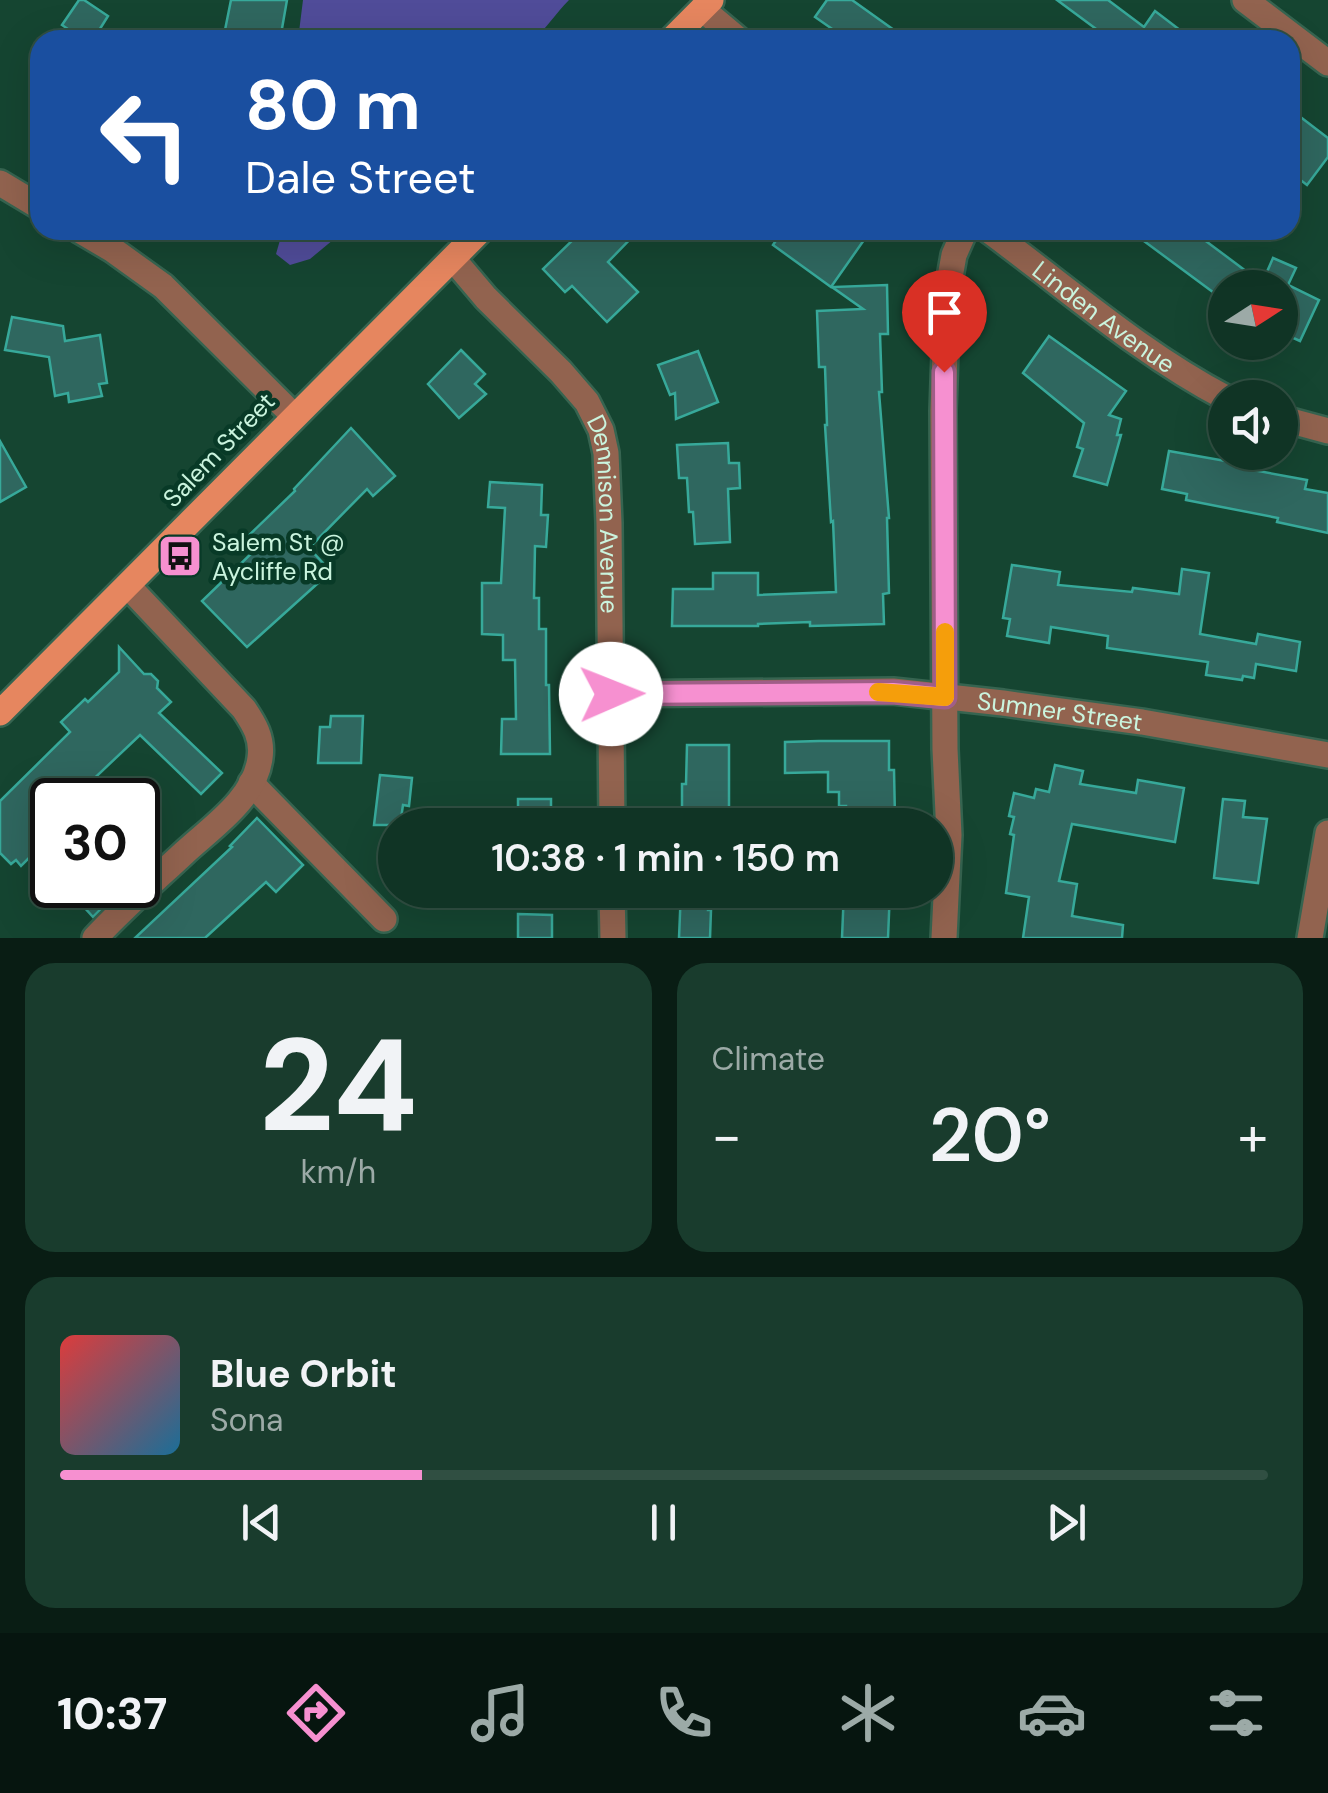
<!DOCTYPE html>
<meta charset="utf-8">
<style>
body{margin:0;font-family:"DM Sans",sans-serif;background:#193c2d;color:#f1f3f6;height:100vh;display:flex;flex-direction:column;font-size:38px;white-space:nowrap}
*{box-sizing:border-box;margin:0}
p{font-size:32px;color:#9caaa7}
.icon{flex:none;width:55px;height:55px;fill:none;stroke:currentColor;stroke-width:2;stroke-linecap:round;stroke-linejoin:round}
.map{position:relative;height:938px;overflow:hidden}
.drawer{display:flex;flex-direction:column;gap:25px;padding:25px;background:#091d14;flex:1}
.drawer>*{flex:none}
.hud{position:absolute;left:30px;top:30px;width:1270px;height:210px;border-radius:30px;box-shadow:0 10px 40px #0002,0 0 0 2px #304f42;background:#1a4fa0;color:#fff;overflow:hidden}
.needle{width:65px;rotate:78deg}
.tools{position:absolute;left:1208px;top:270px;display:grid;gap:20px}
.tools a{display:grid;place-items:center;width:90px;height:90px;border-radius:50%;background:#103425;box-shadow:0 10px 40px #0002,0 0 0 2px #304f42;font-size:50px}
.speed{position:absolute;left:30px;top:778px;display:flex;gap:20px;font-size:50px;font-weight:700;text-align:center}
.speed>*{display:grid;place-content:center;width:130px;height:130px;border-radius:50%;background:#103425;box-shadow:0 10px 40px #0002,0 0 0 2px #304f42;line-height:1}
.speed .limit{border:5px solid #111;border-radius:15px;background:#fff;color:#111}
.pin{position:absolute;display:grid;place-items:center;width:85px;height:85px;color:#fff;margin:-102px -42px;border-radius:50% 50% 50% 0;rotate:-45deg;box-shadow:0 0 10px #0007}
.pin .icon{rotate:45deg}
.me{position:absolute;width:110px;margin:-55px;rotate:89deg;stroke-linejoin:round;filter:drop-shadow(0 0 8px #0008)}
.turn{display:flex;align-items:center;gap:35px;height:210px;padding:0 50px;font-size:45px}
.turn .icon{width:130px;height:130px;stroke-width:2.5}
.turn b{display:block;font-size:70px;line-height:85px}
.big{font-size:75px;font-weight:600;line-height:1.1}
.drawer .tile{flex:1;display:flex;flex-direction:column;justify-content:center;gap:15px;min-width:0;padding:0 35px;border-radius:30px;background:#193c2d}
.drawer .dial{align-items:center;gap:0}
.dial b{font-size:130px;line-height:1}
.song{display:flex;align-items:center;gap:30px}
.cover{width:120px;height:120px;border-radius:15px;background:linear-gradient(135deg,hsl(0 70% 55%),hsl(200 70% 35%))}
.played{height:10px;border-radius:5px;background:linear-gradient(90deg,#f690d0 30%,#304f42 30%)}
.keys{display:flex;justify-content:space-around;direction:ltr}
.heat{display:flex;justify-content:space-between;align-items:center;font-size:55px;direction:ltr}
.drawer .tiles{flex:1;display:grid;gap:25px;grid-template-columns:1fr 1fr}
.tile:last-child{grid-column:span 2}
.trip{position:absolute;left:378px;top:808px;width:575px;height:100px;border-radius:50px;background:#103425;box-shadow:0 10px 40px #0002,0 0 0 2px #304f42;font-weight:600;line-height:100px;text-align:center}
.menu{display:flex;height:160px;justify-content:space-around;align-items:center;background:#06150f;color:#9caaa7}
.menu .icon{width:70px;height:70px}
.menu .active{color:#f690d0}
.menu b{font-size:45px;color:#f1f3f6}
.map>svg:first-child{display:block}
.green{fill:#504c99}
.building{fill:#2f675f;stroke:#37a99a;stroke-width:2.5}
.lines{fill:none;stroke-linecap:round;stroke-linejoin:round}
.minor-casing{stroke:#366450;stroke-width:30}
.major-casing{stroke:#366450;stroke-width:30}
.minor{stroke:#92634f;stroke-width:25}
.major{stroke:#e6865f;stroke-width:25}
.route-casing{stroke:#a05e87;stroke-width:25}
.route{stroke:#f690d0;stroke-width:18}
.slow{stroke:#f59e0b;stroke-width:18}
.labels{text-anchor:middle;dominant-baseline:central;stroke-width:9;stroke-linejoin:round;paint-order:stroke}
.street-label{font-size:25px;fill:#caf4de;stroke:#083a27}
.poi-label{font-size:25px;fill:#caf4de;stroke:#083a27;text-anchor:start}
</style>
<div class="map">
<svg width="1328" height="938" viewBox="0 0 1328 938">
<rect width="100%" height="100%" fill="#154531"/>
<g class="green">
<path d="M303,0h266c-14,14 -22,28 -36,40h-235z"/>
<polygon points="286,230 345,230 310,259 290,265 276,254 282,233"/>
</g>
<g class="building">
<polygon points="79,0 84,0 108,16 93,40 84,40 62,25"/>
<polygon points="231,0 287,0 280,40 223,40"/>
<polygon points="827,0 852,0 908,40 848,40 815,17"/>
<polygon points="1057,0 1108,0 1144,27 1155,11 1193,40 1111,40"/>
<polygon points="1290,109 1328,138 1328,157 1307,185 1290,172"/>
<polygon points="583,230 639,230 608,262 638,292 607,322 572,286 565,292 543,269"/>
<polygon points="783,230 871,230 831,287 773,245"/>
<polygon points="1129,230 1191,230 1262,283 1273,258 1296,268 1288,285 1319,300 1300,341 1280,332 1280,288 1225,288 1225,301"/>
<polygon points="887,285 888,334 880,334 882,392 879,392 889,518 887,518 889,593 883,594 884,624 810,626 810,622 758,624 758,626 672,626 673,589 713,589 713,573 758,573 758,595 836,592 833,521 831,522 825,425 827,425 825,367 819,367 817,311 863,309 832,287"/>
<polygon points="12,317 63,326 65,341 100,335 107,383 99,384 102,396 69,402 68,393 55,396 49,357 5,350"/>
<polygon points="1049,336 1126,391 1109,415 1121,419 1117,435 1121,435 1107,485 1074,476 1083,449 1077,447 1084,423 1023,373"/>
<polygon points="461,350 485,374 475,384 486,394 459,418 428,384"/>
<polygon points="698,351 718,402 676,419 675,393 670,395 658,365"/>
<polygon points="351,428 395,476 373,496 367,489 309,548 325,565 327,575 247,647 202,601 255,550 245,539 295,491 294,489"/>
<polygon points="0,441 26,487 0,502"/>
<polygon points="728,443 729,463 739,463 740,488 728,489 730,542 695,544 693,512 689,512 687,478 679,478 677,445"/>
<polygon points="1169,451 1254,466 1253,470 1307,480 1305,489 1328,493 1328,533 1277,522 1278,518 1186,500 1187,494 1162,489"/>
<polygon points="490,482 542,485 541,515 548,515 546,547 535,546 534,598 539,598 539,629 546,629 546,685 549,685 550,754 501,754 502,719 516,719 515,660 503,660 503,635 482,634 482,583 501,583 505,508 488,507"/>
<polygon points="1012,565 1060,572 1058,585 1132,592 1133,588 1179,594 1182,569 1209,573 1200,634 1256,644 1258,634 1300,642 1296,671 1256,664 1254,678 1243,676 1242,680 1206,675 1208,662 1107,648 1108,636 1051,627 1049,643 1007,636 1010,619 1003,618"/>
<polygon points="119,647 144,674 151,674 158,681 157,688 171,702 159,713 222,773 201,794 140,735 83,789 95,800 52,800 52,835 21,866 16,860 11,864 0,853 0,801 70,732 61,722 85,699 88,702 119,672"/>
<polygon points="331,716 363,716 361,763 318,763 320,727 330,727"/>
<polygon points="819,741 889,741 889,770 894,770 895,818 846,818 846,806 839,806 839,792 828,792 828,772 785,773 785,742"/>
<polygon points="687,745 729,745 729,825 682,825 682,784 686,784"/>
<polygon points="1055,765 1083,771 1080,784 1136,793 1138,780 1184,788 1175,842 1072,824 1059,881 1077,884 1072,916 1123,925 1122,938 1023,938 1029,897 1006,893 1014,835 1010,834 1014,817 1009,816 1014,793 1034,798 1036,789 1049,792"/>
<polygon points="380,775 412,778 409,806 403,805 400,825 374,825"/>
<rect x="518" y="799" width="33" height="26"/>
<polygon points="1223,799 1245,801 1243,817 1267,819 1258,883 1214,878"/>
<polygon points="257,818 303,865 276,892 266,882 205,938 135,938 232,847 230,846"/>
<polygon points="85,885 125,885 93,917 74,896"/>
<polygon points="681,890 708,890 708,910 711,910 710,938 679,938"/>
<polygon points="844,890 890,890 888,938 842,938"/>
<polygon points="518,914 552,915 552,938 518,938"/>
</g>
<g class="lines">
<defs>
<g id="minor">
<polyline points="1245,0 1328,63"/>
<polyline points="702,9 739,40"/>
<polyline points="0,183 40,207"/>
<polyline points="79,230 113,250 163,286 294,416"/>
<path id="s1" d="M988,230c78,57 152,123 238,168"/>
<path id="s2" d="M453,259l33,39 75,74 26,30 14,28 5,23 3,70 3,302"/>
<polyline points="1280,418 1328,431"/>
<path id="s3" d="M611,694l282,-3 110,12 139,19 186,33"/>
<polyline points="251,783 384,919"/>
<polyline points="612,890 613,938"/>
<path d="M95,938c28,-30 59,-57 89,-85 28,-26 71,-54 76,-95 3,-20 -6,-34 -16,-49l-116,-123"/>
<polyline points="944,938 949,835 945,749 943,411 947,294 954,255 965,230"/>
<polyline points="1310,938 1328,833"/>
</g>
<g id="major">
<polyline points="671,40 711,0"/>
<polyline points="0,713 481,230"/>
</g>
</defs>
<use href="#minor" class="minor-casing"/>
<use href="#major" class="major-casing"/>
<use href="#minor" class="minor"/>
<use href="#major" class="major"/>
</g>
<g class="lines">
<defs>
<polyline id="route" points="611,694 893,692 945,697 944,372"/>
</defs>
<use href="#route" class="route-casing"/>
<use href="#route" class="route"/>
<polyline class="slow" points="878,692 945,697 945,632"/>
</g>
<defs>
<symbol id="bus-square" viewBox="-11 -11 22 22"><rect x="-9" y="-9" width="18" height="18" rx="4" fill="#f690d0" stroke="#083a27"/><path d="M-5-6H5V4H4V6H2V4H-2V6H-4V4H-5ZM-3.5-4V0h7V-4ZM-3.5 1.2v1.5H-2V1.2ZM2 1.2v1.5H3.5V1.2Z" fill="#111"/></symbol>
</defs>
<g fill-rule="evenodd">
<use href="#bus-square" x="155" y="531" width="50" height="50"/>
</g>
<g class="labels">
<g class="street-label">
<text stroke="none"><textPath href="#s1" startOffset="145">Linden Avenue</textPath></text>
<text transform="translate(219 450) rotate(-46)">Salem Street</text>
<text stroke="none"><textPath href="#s2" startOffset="312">Dennison Avenue</textPath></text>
<text stroke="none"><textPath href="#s3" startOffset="450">Sumner Street</textPath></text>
</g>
<g class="poi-label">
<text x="212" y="542">Salem St @<tspan x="212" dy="29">Aycliffe Rd</tspan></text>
</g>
</g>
</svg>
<div class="tools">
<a><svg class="needle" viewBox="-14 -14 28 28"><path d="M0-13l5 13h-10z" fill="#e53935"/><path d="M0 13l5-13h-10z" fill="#9caaa7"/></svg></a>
<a><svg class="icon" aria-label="sound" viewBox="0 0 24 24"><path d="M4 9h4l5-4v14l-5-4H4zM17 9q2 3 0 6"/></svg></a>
</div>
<div class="speed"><div class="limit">30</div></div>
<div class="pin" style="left:944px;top:372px;background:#d93025"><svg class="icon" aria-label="arrive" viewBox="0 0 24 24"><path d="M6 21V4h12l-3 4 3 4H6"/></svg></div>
<svg class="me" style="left:611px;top:694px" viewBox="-20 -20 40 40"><circle r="19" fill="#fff"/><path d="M0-13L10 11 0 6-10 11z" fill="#f690d0"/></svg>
<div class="trip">10:38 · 1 min · 150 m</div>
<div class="hud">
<div class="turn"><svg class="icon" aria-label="left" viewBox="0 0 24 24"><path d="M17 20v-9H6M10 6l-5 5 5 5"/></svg><div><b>80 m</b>Dale Street</div></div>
</div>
</div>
<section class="drawer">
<div class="tiles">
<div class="tile dial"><b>24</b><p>km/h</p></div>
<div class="tile"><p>Climate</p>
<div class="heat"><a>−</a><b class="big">20°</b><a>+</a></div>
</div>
<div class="tile">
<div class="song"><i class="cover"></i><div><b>Blue Orbit</b><p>Sona</p></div></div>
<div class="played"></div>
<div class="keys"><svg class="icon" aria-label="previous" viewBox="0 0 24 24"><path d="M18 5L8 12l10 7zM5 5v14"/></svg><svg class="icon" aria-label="pause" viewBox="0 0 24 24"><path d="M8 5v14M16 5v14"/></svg><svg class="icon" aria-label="next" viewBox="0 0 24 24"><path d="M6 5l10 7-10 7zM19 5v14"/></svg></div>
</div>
</div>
</section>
<nav class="menu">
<b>10:37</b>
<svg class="icon active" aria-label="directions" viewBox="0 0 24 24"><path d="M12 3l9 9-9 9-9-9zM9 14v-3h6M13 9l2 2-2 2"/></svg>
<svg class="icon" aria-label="music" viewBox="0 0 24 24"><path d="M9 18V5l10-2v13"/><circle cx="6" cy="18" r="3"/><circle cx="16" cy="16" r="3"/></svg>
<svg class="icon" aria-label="phone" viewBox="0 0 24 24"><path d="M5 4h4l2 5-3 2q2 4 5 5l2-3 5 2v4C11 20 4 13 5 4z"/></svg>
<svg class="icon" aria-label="climate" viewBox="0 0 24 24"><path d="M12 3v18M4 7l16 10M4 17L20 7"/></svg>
<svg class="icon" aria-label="car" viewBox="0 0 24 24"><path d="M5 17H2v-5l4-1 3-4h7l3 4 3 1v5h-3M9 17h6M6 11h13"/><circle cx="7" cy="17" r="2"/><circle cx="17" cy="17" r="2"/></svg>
<svg class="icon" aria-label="filters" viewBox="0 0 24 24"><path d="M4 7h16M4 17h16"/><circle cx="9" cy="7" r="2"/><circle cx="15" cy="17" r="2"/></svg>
</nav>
